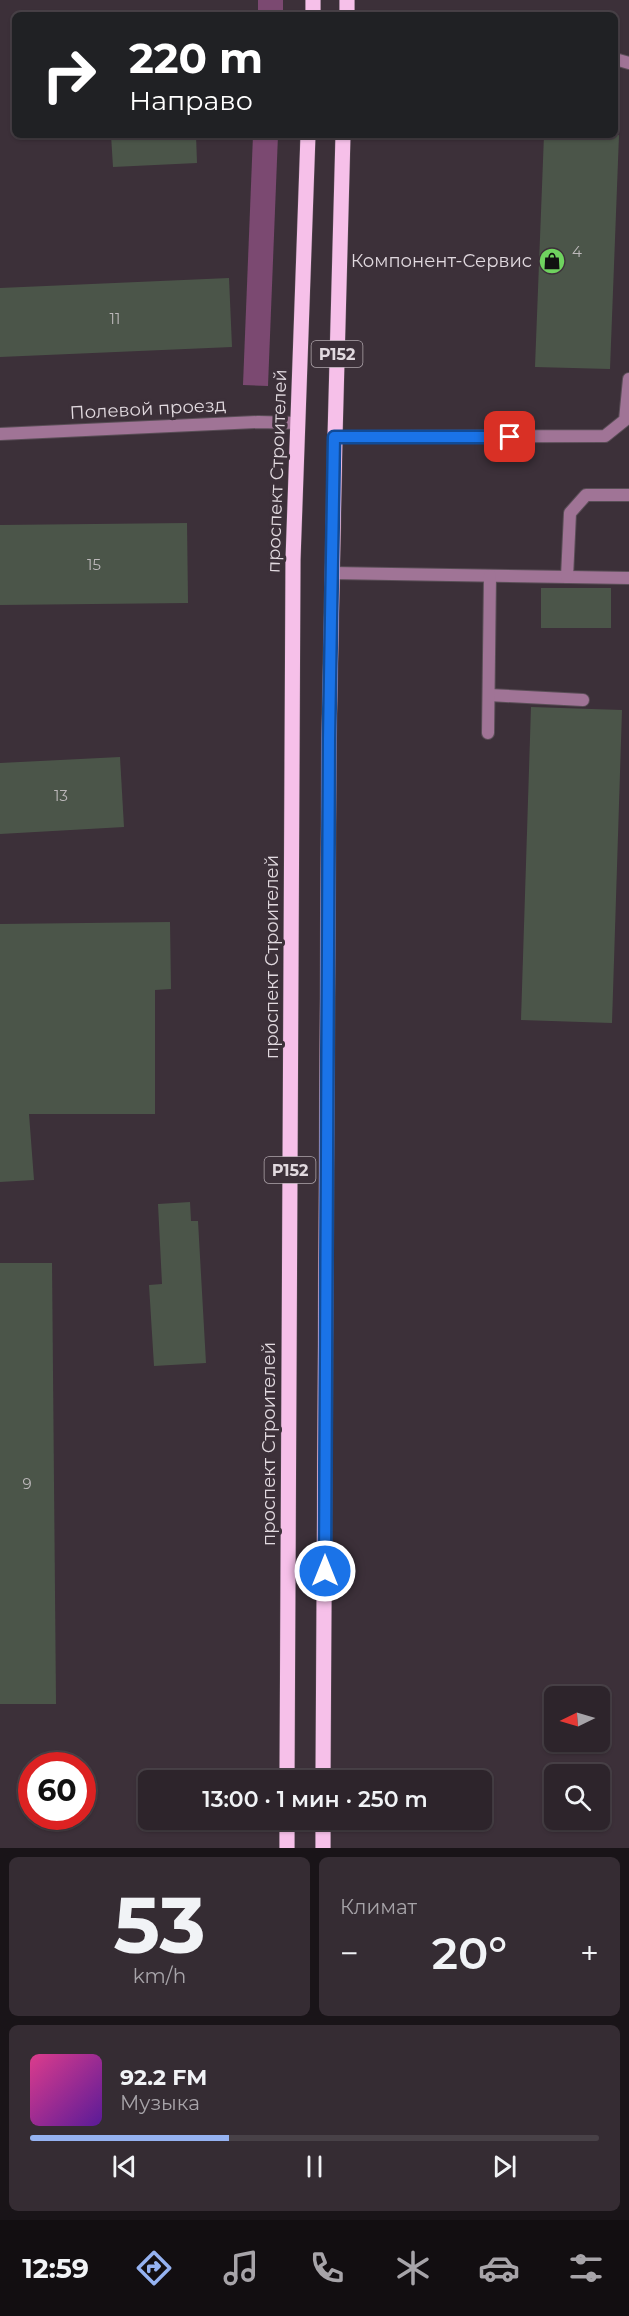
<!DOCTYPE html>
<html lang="ru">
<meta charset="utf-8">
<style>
body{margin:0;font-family:Montserrat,sans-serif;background:#352c33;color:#f1f3f6;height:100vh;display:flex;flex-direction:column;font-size:22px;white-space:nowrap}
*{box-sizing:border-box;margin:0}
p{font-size:20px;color:#a7a4a9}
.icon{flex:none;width:33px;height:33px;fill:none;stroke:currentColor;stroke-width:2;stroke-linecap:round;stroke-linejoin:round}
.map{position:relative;height:1848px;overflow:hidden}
.side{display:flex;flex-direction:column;gap:9px;padding:9px;background:#191418;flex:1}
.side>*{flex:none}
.guide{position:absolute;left:12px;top:12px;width:606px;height:126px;border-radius:9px;box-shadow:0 2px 4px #0004,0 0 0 2px #484147;background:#202124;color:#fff;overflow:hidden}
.needle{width:39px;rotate:265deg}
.fabs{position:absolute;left:544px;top:1686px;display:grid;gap:12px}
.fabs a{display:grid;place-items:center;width:66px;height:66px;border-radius:9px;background:#2d242b;box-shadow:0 2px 4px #0004,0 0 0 2px #484147;font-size:30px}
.speed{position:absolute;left:18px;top:1752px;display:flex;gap:12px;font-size:30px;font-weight:700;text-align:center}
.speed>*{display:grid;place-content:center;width:78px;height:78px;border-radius:50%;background:#2d242b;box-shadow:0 2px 4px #0004,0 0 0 2px #484147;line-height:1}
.speed .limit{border:9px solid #d22;background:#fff;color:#111}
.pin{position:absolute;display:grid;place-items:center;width:51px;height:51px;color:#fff;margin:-26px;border-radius:12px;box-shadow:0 3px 9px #0006}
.me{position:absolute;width:66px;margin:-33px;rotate:0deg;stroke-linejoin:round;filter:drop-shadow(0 0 4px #0008)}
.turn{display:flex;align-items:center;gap:21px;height:126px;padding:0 18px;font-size:27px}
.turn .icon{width:78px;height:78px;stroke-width:2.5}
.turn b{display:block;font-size:42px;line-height:51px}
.big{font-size:45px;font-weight:600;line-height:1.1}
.side .card{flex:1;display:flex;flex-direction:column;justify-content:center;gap:9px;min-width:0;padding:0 21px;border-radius:9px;background:#352c33}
.side .dial{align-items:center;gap:0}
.dial b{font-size:78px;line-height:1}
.song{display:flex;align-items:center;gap:18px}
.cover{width:72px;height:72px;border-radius:9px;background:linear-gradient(135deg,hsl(330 70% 55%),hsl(270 70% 35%))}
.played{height:6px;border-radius:3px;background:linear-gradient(90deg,#95b2f1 35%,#484147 35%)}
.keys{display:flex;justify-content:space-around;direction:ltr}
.heat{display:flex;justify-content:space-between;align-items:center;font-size:33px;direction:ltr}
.side .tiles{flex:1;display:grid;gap:9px;grid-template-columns:1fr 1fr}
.card:last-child{grid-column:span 2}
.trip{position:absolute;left:138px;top:1770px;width:354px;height:60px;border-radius:9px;background:#2d242b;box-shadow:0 2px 4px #0004,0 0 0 2px #484147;font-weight:600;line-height:60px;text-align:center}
.dock{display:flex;height:96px;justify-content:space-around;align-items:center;background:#120e11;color:#a7a4a9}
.dock .icon{width:42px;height:42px}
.dock .selected{color:#95b2f1}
.dock b{font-size:27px;color:#f1f3f6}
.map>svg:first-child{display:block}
.green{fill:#7b4971}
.building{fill:#4b5549}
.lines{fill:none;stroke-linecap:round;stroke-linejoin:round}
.service-casing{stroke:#5a4e57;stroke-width:14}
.minor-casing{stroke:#5a4e57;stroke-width:14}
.primary-casing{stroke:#5a4e57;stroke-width:16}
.service{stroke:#a07496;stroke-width:12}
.minor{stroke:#a07496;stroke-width:12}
.primary{stroke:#f6c0e9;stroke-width:15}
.route-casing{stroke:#114b97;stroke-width:15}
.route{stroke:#1a73e8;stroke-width:10}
.labels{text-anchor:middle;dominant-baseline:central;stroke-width:6;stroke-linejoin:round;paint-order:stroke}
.number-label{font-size:15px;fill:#bcb8ba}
.shield{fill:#3c3039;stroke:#b0a6ad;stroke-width:1.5}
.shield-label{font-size:16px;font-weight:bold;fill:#e1d9df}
.poi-label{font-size:18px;fill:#e1d9df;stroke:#3c3039;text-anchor:end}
.street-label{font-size:18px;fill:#e1d9df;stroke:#3c3039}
</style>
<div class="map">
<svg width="629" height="1848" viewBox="0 0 629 1848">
<rect width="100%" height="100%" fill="#3c3039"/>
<g class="green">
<rect x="258" y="0" width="25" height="15"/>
<polygon points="253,135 278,135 268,386 243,385"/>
</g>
<g class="building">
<polygon points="111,135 196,135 197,163 113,167"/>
<polygon points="544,135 619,135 610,369 535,367"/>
<polygon points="229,278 232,347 0,357 0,288"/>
<polygon points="187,523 188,603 0,605 0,525"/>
<rect x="541" y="588" width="70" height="40"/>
<polygon points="531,707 622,710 612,1023 521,1020"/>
<polygon points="120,757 124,827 0,834 0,763"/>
<polygon points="170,922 171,989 155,990 155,1114 29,1114 34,1180 0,1182 0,924"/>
<polygon points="190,1202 191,1221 198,1221 206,1363 154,1366 149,1285 162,1284 158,1204"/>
<polygon points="0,1263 52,1263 56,1704 0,1704"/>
</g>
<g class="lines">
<defs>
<g id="service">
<polyline points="615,59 629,63"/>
<polyline points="335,437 605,436 625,420 629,379"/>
<polyline points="332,573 629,578"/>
<polyline points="567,577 570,513 586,495 629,495"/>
<polyline points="489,695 583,700"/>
<polyline points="488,733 490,576"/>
</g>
<polyline id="minor" points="0,434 258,422 298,423"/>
<g id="primary">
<polyline points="313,15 313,0"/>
<polyline points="347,15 347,0"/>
<polyline points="287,1780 293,560 308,135"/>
<polyline points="323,1780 329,739 335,437 343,135"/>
<polyline points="287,1848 287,1820"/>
<polyline points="323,1848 323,1820"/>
</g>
</defs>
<use href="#service" class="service-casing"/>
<use href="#minor" class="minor-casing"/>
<use href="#primary" class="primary-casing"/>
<use href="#service" class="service"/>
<use href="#minor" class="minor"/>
<use href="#primary" class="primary"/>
</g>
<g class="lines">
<defs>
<polyline id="route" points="325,1571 329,739 334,437 510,437"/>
</defs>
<use href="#route" class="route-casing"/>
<use href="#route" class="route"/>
</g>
<defs>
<symbol id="shop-disc" viewBox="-11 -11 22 22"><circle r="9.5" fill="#6fd35f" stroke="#3c3039"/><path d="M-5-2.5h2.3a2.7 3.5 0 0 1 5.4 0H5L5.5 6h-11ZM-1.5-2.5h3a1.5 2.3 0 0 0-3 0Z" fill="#111"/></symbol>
</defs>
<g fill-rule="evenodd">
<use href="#shop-disc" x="537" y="246" width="30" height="30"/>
</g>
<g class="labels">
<g class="number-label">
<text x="577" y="251">4</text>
<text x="115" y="318">11</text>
<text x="94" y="564">15</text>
<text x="61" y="795">13</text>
<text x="27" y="1483">9</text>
</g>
<g class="shield">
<rect x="311.5" y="341" width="51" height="26" rx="4.5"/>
<rect x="264.5" y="1157" width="51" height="26" rx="4.5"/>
</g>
<g class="shield-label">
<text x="337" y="354">Р152</text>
<text x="290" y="1170">Р152</text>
</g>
<g class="poi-label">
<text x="532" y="261">Компонент-Сервис</text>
</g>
<g class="street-label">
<text transform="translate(148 409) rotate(-3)">Полевой проезд</text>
<text transform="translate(277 471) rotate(-88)">проспект Строителей</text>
<text transform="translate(272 957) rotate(-90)">проспект Строителей</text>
<text transform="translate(269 1444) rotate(-90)">проспект Строителей</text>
</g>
</g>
</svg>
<div class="fabs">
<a><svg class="needle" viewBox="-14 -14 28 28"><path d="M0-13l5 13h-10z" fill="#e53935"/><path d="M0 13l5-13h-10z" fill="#a7a4a9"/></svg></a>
<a><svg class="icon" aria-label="search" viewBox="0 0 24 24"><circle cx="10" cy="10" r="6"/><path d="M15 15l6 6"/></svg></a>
</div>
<div class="speed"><div class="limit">60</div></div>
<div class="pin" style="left:510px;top:437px;background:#d93025"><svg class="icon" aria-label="arrive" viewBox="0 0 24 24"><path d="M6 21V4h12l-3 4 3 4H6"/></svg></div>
<svg class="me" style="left:325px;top:1571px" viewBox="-20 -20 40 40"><circle r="17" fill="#1a73e8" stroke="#fff" stroke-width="3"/><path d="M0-11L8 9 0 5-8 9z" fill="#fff"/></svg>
<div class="trip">13:00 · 1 мин · 250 m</div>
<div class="guide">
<div class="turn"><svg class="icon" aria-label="right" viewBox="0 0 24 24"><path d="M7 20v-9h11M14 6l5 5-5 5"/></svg><div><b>220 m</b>Направо</div></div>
</div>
</div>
<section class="side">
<div class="tiles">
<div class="card dial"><b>53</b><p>km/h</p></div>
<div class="card"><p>Климат</p>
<div class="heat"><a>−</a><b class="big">20°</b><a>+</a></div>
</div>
<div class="card">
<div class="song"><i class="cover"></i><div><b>92.2 FM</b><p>Музыка</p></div></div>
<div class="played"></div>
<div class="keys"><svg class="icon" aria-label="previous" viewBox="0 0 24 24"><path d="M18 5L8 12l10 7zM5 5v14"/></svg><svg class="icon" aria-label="pause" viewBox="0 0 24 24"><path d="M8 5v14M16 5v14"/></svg><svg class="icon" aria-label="next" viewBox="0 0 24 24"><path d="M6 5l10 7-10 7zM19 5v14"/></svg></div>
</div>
</div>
</section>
<nav class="dock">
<b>12:59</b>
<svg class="icon selected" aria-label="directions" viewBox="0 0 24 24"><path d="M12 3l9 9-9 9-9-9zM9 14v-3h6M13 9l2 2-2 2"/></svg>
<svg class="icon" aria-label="music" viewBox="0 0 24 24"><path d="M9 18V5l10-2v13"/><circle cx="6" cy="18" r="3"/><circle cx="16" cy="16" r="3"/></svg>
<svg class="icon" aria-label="phone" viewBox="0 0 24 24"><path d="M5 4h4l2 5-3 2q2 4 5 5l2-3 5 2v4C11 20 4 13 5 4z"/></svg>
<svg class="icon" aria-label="climate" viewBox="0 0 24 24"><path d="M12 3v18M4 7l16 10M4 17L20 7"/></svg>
<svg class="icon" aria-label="car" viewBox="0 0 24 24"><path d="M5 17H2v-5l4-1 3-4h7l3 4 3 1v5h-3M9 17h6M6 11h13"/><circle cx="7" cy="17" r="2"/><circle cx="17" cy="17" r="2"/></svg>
<svg class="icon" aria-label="filters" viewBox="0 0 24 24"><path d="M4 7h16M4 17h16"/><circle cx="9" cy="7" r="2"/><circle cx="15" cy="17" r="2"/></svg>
</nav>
